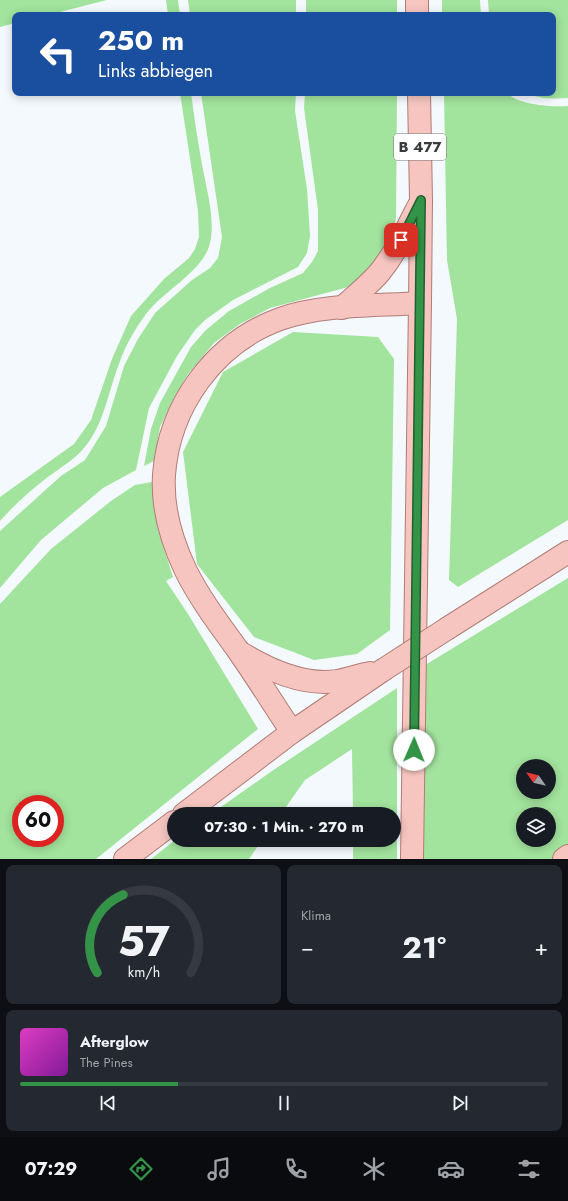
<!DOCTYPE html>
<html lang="de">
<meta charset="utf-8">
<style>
body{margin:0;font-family:Jost,sans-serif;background:#242831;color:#f1f3f6;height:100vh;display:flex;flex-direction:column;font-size:15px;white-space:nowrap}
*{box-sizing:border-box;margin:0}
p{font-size:13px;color:#9ea1a6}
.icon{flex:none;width:22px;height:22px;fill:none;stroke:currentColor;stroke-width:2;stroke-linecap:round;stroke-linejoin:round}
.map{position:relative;height:859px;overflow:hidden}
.panel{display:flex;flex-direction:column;gap:6px;padding:6px;background:#0d0f14;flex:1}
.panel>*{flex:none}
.banner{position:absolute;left:12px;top:12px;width:544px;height:84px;border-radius:8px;box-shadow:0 2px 10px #0003;background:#1a4fa0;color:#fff;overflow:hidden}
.needle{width:26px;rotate:304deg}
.buttons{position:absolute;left:516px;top:759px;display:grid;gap:8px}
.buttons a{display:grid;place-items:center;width:40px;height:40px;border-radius:50%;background:#171b24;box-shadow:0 2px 10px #0003;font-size:20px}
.speed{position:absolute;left:12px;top:795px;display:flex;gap:8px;font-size:20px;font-weight:700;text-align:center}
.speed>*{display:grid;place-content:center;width:52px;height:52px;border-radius:50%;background:#171b24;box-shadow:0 2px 10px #0003;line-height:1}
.speed .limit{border:6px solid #d22;background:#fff;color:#111}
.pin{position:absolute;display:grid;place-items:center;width:34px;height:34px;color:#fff;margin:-17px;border-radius:8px;box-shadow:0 2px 6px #0006}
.me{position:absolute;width:44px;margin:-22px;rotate:1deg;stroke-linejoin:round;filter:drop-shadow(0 0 3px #0008)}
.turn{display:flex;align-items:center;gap:14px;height:84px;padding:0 20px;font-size:18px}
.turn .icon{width:52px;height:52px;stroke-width:2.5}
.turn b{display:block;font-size:28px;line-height:34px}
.big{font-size:30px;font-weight:700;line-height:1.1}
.panel .tile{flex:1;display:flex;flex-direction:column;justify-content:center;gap:6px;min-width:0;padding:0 14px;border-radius:8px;background:#242831}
.panel .dial{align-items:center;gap:0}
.dial svg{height:104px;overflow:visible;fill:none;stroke:#363941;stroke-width:7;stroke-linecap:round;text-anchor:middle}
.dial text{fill:#f1f3f6;stroke:none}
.song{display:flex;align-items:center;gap:12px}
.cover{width:48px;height:48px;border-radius:6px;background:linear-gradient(135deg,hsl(310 70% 55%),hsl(290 70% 35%))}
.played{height:4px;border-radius:2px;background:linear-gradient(90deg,#339347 30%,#363941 30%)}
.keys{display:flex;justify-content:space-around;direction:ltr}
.heat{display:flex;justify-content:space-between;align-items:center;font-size:22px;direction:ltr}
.panel .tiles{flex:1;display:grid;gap:6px;grid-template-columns:1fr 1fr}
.tile:last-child{grid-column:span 2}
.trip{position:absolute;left:167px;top:807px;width:234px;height:40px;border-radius:20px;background:#171b24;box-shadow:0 2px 10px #0003;font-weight:700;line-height:40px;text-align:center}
.tab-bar{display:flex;height:64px;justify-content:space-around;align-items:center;background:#090b0e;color:#9ea1a6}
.tab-bar .icon{width:28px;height:28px}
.tab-bar .current{color:#339347}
.tab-bar b{font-size:18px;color:#f1f3f6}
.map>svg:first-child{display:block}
.green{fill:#a2e39d;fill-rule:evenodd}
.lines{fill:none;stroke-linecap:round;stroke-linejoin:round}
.major-casing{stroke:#b07c76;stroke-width:24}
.major{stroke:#f6c5bf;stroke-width:22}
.major-bridge-casing{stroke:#b07c76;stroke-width:24;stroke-linecap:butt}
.major-bridge{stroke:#f6c5bf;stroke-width:22}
.route-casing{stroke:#21602e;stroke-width:10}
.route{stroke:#339347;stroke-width:7}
.labels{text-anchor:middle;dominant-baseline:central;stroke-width:3;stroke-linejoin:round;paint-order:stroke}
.shield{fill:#fff;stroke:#747576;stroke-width:1}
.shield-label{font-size:15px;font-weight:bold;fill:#383a3b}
</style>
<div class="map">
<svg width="568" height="859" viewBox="0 0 568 859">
<rect width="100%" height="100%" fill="#f4f9fd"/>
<g class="green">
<polygon points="0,0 107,0 48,15 15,15 15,23 0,27"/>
<polygon points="166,0 178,0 180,15 168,15"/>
<polygon points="188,0 296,0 296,15 190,15"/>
<rect x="306" y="0" width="91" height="15"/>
<polygon points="442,0 480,0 481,15 442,15"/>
<path d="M488,0h80v98c-14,1 -29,1 -42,-5h27v-78h-64z"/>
<path d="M180,93h11c3,22 6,44 10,66 4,24 15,60 9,84 -7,29 -46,47 -64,71 -11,15 -21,32 -27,50 -11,28 -15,61 -35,84 -11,13 -26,21 -40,32 -15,12 -31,26 -44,41v-24l74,-53 17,-24 21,-61 19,-43 33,-37 25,-21 6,-9 4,-12 -1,-26z"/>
<polygon points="201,93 296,93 295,111 307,189 310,236 307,253 298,267 233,300 205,320 195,330 177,356 149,408 136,470 103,488 41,540 0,588 0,531 61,476 85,460 106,426 124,366 138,339 155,313 192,280 210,268 218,258 222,237"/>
<polygon points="305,93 397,93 396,218 391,240 356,285 270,308 240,324 214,343 188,374 175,396 160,427 154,461 144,466 151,429 160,403 191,347 206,330 229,311 270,288 303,273 312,262 318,251 318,210 304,108"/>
<path d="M444,93h63c12,12 44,14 61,13v414l-110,67 -9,-7 8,-261 -10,-59z"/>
<polygon points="293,332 378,337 394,359 390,630 357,654 314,660 254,637 197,564 183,452 223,372"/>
<path d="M152,482l6,48 15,47 -7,4 22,33 70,115 -162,130h-96v-255l51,-55 60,-48 24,-16zM21,804h34v34h-34z"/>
<path d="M568,578v281h-148l2,-192zM523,766h26v26h-26zM523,814h26v26h-26z"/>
<polygon points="397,688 397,859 353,859 353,840 394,840 394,814 353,814 352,749 305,780 281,814 211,814 272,771"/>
<polygon points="175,840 262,840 249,859 151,859"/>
</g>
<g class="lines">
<defs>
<g id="major">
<polyline points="417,0 417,15"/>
<path d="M342,308c13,-12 27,-23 38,-36 16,-20 27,-43 38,-65"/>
<polyline points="448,628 568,552"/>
<path d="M241,653c28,17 62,33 96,28 11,-2 22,-6 33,-8"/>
<path d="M292,732c-18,-27 -36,-56 -55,-83 -18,-25 -37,-50 -51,-78 -14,-29 -24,-64 -22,-96 5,-69 50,-132 116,-156 42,-15 95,-13 140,-16"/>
<polyline points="184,814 292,732 383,670"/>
<polyline points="125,859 174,822"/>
<polyline points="412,859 420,303 421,200 419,93"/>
<polyline points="564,859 568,856"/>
</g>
</defs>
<use href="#major" class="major-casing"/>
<use href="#major" class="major"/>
<defs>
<polyline id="major-bridge" points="383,670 448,628"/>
</defs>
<use href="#major-bridge" class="major-bridge-casing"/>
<use href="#major-bridge" class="major-bridge"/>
</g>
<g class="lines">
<defs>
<polyline id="route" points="401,240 421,200 414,750"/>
</defs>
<use href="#route" class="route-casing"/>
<use href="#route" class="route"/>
</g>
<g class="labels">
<rect class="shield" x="394" y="134" width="52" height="26" rx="3"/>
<g class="shield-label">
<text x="420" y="147">B 477</text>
</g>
</g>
</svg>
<div class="buttons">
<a><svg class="needle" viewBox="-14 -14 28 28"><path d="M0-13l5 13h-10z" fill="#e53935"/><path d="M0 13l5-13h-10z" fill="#9ea1a6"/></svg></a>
<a><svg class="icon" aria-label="layers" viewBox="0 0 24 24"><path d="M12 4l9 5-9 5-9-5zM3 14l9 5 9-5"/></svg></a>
</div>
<div class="speed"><div class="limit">60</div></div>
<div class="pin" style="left:401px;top:240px;background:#d93025"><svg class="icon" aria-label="arrive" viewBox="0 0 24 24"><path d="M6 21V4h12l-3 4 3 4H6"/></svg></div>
<svg class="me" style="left:414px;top:750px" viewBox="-20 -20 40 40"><circle r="19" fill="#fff"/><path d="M0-13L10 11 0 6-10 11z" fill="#339347"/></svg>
<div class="trip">07:30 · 1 Min. · 270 m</div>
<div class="banner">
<div class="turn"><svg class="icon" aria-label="left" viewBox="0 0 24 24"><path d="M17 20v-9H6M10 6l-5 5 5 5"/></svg><div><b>250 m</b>Links abbiegen</div></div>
</div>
</div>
<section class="panel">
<div class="tiles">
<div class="tile dial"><svg viewBox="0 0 100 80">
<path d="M14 69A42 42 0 1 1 86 69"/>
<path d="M14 69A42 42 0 0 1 34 9" stroke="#339347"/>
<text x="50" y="56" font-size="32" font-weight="700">57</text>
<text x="50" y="72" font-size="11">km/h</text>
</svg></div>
<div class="tile"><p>Klima</p>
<div class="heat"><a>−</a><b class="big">21°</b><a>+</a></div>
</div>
<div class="tile">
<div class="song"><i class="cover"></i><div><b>Afterglow</b><p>The Pines</p></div></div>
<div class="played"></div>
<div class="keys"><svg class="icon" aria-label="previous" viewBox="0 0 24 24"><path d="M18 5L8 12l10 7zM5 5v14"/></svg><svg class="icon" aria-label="pause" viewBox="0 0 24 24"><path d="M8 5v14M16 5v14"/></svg><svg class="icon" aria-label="next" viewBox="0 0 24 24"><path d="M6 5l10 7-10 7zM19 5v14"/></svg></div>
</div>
</div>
</section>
<nav class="tab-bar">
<b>07:29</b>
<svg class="icon current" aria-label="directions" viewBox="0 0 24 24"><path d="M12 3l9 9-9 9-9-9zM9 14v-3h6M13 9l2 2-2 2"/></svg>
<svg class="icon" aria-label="music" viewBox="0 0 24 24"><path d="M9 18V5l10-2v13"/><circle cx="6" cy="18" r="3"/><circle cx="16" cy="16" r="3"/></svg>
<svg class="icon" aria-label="phone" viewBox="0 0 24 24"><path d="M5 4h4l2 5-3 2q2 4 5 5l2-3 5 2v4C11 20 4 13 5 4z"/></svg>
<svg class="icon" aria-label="climate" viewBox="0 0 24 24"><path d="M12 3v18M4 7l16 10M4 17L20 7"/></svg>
<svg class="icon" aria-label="car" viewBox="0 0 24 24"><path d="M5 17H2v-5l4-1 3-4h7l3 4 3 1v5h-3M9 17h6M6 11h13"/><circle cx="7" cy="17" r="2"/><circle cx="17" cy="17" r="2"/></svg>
<svg class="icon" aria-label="filters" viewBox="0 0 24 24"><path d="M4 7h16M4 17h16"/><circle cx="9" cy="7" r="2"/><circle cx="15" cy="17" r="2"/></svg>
</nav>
